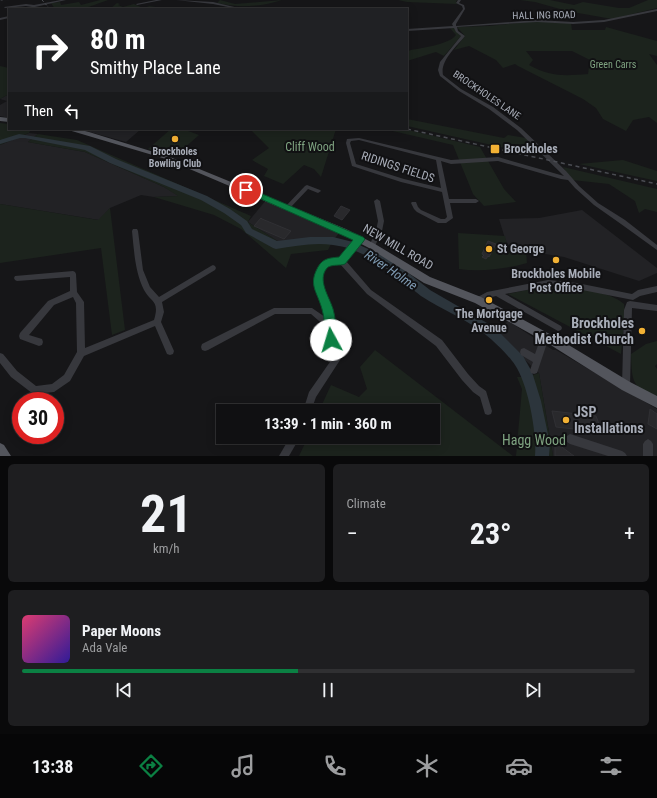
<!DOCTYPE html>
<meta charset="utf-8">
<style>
body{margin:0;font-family:"Roboto Condensed",sans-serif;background:#1e1e20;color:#f1f3f6;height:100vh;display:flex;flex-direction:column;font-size:15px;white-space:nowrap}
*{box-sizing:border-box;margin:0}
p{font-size:13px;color:#9c9d9f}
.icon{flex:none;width:22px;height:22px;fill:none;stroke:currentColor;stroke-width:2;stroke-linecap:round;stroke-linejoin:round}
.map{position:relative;height:456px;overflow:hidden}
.side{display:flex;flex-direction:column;gap:8px;padding:8px;background:#09090a;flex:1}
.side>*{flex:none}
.banner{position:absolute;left:8px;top:8px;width:400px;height:122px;border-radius:0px;box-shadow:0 2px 10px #0003,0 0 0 1px #303032;background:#202124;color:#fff;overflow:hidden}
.speed{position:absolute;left:12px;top:392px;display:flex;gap:8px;font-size:20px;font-weight:700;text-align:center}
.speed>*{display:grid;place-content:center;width:52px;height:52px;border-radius:50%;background:#101012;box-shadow:0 2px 10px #0003,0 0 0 1px #303032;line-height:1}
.speed .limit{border:6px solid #d22;background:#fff;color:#111}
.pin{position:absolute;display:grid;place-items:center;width:34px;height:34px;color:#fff;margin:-17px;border:2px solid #fff;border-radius:50%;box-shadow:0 1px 4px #0007}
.me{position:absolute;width:44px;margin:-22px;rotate:354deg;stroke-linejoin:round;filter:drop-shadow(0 0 3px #0008)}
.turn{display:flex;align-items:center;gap:14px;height:84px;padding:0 16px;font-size:18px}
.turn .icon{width:52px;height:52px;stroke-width:2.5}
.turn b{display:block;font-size:28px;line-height:34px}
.then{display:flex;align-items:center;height:38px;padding:0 16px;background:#0003;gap:8px;font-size:15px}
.big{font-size:30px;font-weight:700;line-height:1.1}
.side .card{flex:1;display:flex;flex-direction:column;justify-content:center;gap:6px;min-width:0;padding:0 14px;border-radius:6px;background:#1e1e20}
.side .dial{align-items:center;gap:0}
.dial b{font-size:52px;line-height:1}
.song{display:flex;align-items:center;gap:12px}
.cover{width:48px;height:48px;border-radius:6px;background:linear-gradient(135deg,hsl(340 70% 55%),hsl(250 70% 35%))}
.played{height:4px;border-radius:2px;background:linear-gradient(90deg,#0b8043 45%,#303032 45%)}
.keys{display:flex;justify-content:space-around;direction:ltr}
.heat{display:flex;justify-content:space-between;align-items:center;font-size:22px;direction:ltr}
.side .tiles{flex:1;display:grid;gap:8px;grid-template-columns:1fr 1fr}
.card:last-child{grid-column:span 2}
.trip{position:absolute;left:216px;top:404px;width:224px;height:40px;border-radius:0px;background:#101012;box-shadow:0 2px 10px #0003,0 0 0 1px #303032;font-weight:700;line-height:40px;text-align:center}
.tabs{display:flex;height:64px;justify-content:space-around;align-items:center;background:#060607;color:#9c9d9f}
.tabs .icon{width:28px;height:28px}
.tabs .on{color:#0b8043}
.tabs b{font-size:18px;color:#f1f3f6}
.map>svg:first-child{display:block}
.built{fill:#222225}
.green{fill:#1c231d;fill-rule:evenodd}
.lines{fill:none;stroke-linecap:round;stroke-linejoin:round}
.river{fill:#2c353c;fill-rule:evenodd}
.building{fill:#29292c;stroke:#303034}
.minor{fill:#37383d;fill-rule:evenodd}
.major{fill:#53555c;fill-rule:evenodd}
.rail-far1{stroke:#4a4c52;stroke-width:1;stroke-dasharray:2.5 2;stroke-linecap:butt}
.rail{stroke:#4a4c52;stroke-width:1.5;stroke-dasharray:4 3.5;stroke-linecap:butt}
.route{fill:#0b8043;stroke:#07532c}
.poi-dot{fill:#f2b134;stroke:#111113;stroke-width:1.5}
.labels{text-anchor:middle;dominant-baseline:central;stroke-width:4;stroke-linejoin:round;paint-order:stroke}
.far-street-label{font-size:10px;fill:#a8adb8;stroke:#111113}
.far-park-label{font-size:10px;fill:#7fa381;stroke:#111113}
.far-poi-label{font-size:10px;font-weight:bold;fill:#a8adb8;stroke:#111113}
.park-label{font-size:12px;fill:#7fa381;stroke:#111113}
.poi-label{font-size:12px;font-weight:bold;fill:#a8adb8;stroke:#111113;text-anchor:start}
.street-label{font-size:12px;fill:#a8adb8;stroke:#111113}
.water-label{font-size:13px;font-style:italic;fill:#7f9bb3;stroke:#111113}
.near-poi-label{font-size:14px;font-weight:bold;fill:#a8adb8;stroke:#111113;text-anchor:end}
.near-park-label{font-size:14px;fill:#7fa381;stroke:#111113}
</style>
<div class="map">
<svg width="657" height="456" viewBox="0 0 657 456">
<rect width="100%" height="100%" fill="#161618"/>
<g class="built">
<polygon points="9,94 9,118 0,116 0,105 7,101 0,99"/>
<polygon points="79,129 141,129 126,142"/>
<polygon points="29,133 38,134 28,142 85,152 164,187 179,196 154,197 141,195 110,208 99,220 0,204 0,145"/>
<polygon points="266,200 339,233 332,242 279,242 248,222"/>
<polygon points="582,210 657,268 657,273 639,281 564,257 508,248 499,219 539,218"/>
<polygon points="508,321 553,350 556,350 657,409 657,456 553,456 539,373 496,333"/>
</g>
<g class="green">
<polygon points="100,0 108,0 83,9 55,9 51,3 60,2 61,5 79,2 81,5"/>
<path d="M220,0l15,4 47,-4c-21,7 -44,8 -65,3z"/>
<polygon points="398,0 458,0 456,1 457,4 407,2"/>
<polygon points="520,0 550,0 574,5 583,2 619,8 629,8 648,0 657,0 657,8 612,19 567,11 535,2"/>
<polygon points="117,3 120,4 118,5 123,7 134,4 143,8 150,6 167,9 110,9"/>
<path d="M538,21l33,2 1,7h33l1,-3 51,14v15l-8,-2 8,11v58l-8,-6 -16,3 -7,11 -23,-12 -7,-11 -13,-9 -65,-33 -3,-2 -12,4 -7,-8 -27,-14 -15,4 11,-14 -8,-9 32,-1zM526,51h46l18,9 -2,14c-24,2 -37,3 -59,-9l4,-5z"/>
<path d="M454,27l7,9 -17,20 -8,-4 -29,9v-10c12,-3 42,-6 49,-16l-6,-7z"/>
<polygon points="0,66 9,68 9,94 0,99"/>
<polygon points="407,119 504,138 508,135 526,138 531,144 506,145 505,148 407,126"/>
<polygon points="0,123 9,124 9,129 31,129 29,133 0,145"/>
<polygon points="171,129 183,129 199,135 174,157 148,149"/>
<polygon points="250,129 336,129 321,177 314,169 304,165 283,184 264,176 268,169 252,160 269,148"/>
<polygon points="384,129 404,129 480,147 504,189 516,202 484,206 473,194 453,145"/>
<polygon points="38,134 77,140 251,216 248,222 279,242 332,242 328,250 291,254 286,268 241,229 214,215 154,197 178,196 164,187 85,152 28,142"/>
<polygon points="623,160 657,171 657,181 579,164"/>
<polygon points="563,167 657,189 657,212 645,209 639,213 635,201 609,184 572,180"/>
<polygon points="0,204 98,220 110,208 125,330 112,335 101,248 0,263"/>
<path d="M458,233l47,3 3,12 18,3 1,12c-21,6 -46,9 -68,6z"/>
<path d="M552,286l19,1 4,4 4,-3c16,4 32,5 45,16l1,9 -4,41 -113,-60 32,-7z"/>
<path d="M657,341v23l-2,2 2,3v30c-26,-13 -25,-18 -26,-45l15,-10z"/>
<polygon points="375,350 513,456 299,456 308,437 433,437 433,411 319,411 331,385 359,397 367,389 360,367"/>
<polygon points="539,373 553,456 516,456 522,389 517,377 527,377"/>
</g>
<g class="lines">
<path class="river" d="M19,134l71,12 26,13 91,37 23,13 17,12 5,8 25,12 33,-4h23l20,5 26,12 23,14 28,22 64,37 29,29 9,16 9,29 9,43 -1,12h-14c2,-23 -7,-72 -20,-91 -6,-9 -20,-23 -29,-30 -19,-16 -44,-25 -65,-39 -26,-20 -53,-47 -88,-51 -18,-3 -38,1 -57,4l-3,-1 -27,-15 -5,-8 -17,-12 -23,-13 -91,-37 -25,-13 -60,-12h-5l-20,6v-4z"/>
</g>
<g class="building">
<polygon points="341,206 350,210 342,220 334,216"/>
<polygon points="261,218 262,219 291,231 284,239 254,226"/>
<polygon points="488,241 496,244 489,257 488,256 486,259 482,257 484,255 482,254"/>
<polygon points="650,409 657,414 657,429 648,424"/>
<polygon points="552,411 596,416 602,432 556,427"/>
<polygon points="555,442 574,456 555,456"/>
</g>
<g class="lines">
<g class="minor">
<polygon points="0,0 3,0 2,1"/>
<polygon points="61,0 66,0 35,7 33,9 30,9 32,7 26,6 5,8 4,7 26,4 34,5"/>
<polygon points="156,0 162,0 137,5 136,4"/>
<polygon points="176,0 213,2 243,9 238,9 213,4"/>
<path d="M458,0h3l-2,3 5,2 1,4 -9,15v2l81,-6 36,2 31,-2 53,-11v2l-53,11 -31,2 -36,-2 -80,5 1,4 7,5c-9,11 -25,25 -22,39l18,14 32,18 28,21 45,43 13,15 19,17 27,17 32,25v5l-36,-26 -27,-19 -19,-17 -7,-8 -7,-1 -63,-18 -47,3 -10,-3 8,38h27l3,2 -3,2h-26l3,15 -7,5h-8l-21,-11 -3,-3 -3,-6 1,-1h4l2,5 3,3 20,9h4l2,-2 -5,-25 -41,-10 -49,-16 -6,-23 1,-4 12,-1 92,22 47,-3 66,19 -47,-46 -28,-21 -30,-18 -19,-15 -2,-6 2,-8 21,-26 -5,-4 -2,-4 -47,3v-2l46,-3 -1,-2 11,-15 -1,-3 -6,-3zM359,140l77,20 5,28 -37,-9 -48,-15 -6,-21 1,-2z"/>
<polygon points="9,16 9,18 0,20 0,18"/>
<polygon points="307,185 320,190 321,191 318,193 308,189 290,208 286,208 285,207 286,206 305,186"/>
<polygon points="377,199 380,201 384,221 382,231 374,248 370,248 369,246 376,231 378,221 374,201"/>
<path d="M133,229h4l1,2 5,39 7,17 9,10 52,-31 2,-1 2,1 1,2 -1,2 -53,32 2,10 -3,10 13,29 -1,3 -3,1 -3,-1 -12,-28 -71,30 -14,25 -16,11 -19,2 -3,-1 -21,-16 -11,-14v-10l3,1 14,17 19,15 16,-2 12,-9 13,-23 -1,-49 -3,-6 -19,8 -25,30 13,4 1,3 -1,3 -3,1 -19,-7 -1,-3 1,-3 28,-32 22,-10v-14l-53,4 -2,-1 -1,-2 1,-2 58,-5 2,1 1,2 1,18 7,10 1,46 69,-28c6,-20 -3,-17 -10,-30 -9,-18 -10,-39 -12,-59z"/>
<path d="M358,237h4l1,2 -17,22 25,29 71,50 26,34 11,12 7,5 6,20 -1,3 -3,1 -3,-1 -5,-17 -7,-5 -11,-12 -26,-34 -69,-52 -27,-30 -10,1 -4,2 -6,10 1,8 11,25 3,30 5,20 -24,37 -5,14h-8l6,-19 23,-33 -5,-19 -1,-13 -15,-13h-36l-67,36 -3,1 -3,-1 -1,-3 1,-3 72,-36h38l13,9c-1,-11 -13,-31 -11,-40 0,-3 3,-6 4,-8 6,-10 12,-10 22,-11z"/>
<polygon points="548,280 577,283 632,294 638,290 657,286 657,292 640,296 633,300 577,289 548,286 505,294 561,326 562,328 561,330 558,331 496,296 488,298 478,303 476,302 474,300 476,298 487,292"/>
<polygon points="630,301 657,305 657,311 632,308 630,386 629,389 626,390 623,389 622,386 624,310 627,302"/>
<polygon points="545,333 548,334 549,337 537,373 534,374 531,373 530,370 533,362 521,355 520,352 521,349 524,348 535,354 542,334"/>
<polygon points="570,434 622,451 625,453 627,456 608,456 570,444 567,442 565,439 567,436"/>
<polygon points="290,437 300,437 289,456 279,456"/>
<polygon points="648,439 651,441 653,444 653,456 643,456 643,444 645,441"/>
</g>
<g class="major">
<polygon points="0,117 9,118 9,122 0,121"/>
<polygon points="65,129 77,129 89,132 170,157 346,229 375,244 430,277 481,297 557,338 630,382 657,396 657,408 622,390 549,344 475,303 424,283 369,248 340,233 166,159"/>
<polygon points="0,443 4,445 11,456 0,456"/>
</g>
<polyline class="rail-far1" points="42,0 50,9"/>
<polyline class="rail" points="407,129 657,184"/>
</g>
<path class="route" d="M246,187l117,50 2,2 -2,3 -18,22c-5,2 -14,0 -18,4 -10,12 2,28 6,41 3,10 3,21 4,31l-2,4 -4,2 -4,-2 -1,-4c-2,-10 -1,-22 -4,-31 -5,-18 -14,-24 -4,-42 5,-9 12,-9 21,-10l14,-17 -110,-49 -1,-1 1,-2z"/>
<g class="poi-dot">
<circle cx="175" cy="139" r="4"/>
<rect x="490" y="144" width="10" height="10" rx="2"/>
<circle cx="489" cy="249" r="4"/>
<circle cx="556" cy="260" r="4"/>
<circle cx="489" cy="300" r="4"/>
<circle cx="642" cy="331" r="4"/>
<circle cx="566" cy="420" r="4"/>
</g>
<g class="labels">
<g class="far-street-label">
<text transform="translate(544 15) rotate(-1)">HALL ING ROAD</text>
<text transform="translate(487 95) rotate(34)">BROCKHOLES LANE</text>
</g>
<g class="far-park-label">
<text x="613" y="64">Green Carrs</text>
</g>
<g class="far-poi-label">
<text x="175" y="151">Brockholes<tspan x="175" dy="12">Bowling Club</tspan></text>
</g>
<g class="park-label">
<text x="310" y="147">Cliff Wood</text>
</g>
<g class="poi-label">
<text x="504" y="149">Brockholes</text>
<text x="497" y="249">St George</text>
<text x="556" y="274" text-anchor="middle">Brockholes Mobile<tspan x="556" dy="14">Post Office</tspan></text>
<text x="489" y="314" text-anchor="middle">The Mortgage<tspan x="489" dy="14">Avenue</tspan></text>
</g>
<g class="street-label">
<text transform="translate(398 167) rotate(18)">RIDINGS FIELDS</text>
<text transform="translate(398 247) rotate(30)">NEW MILL ROAD</text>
</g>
<g class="water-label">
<text transform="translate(391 270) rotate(34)">River Holme</text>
</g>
<g class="near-poi-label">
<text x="634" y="323">Brockholes<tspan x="634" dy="16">Methodist Church</tspan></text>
<text x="574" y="412" text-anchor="start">JSP<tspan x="574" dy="16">Installations</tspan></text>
</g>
<g class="near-park-label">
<text x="534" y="440">Hagg Wood</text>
</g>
</g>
</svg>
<div class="speed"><div class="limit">30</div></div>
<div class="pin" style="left:246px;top:190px;background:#d93025"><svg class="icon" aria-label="arrive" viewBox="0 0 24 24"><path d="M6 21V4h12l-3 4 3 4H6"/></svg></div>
<svg class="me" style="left:331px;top:340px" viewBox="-20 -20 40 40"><circle r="19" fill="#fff"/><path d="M0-13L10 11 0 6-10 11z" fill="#0b8043"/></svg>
<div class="trip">13:39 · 1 min · 360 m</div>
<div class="banner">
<div class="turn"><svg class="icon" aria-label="right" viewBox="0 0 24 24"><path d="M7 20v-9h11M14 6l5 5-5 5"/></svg><div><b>80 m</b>Smithy Place Lane</div></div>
<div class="then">Then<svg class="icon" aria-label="left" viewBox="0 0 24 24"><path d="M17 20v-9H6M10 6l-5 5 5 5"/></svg></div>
</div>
</div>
<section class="side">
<div class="tiles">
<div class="card dial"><b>21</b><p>km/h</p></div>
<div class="card"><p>Climate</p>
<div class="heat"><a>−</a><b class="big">23°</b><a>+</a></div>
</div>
<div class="card">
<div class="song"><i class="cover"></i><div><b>Paper Moons</b><p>Ada Vale</p></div></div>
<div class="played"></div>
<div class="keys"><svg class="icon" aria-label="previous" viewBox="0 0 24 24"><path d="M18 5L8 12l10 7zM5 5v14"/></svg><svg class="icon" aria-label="pause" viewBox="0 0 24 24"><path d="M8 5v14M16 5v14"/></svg><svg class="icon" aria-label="next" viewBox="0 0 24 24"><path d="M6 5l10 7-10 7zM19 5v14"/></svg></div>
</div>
</div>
</section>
<nav class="tabs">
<b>13:38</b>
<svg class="icon on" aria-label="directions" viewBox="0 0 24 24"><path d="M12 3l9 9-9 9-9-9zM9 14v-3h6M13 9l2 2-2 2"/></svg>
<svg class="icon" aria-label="music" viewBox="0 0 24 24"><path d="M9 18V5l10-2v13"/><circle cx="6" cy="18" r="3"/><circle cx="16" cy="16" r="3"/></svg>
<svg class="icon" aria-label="phone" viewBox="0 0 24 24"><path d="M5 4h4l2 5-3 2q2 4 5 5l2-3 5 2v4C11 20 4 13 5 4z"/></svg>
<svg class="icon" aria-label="climate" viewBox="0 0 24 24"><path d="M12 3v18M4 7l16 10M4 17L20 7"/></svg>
<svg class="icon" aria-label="car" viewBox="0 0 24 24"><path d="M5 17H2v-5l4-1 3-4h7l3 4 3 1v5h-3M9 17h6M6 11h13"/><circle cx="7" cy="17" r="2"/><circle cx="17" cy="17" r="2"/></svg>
<svg class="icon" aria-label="filters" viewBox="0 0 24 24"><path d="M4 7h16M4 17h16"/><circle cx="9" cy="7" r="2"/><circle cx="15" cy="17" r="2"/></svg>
</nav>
